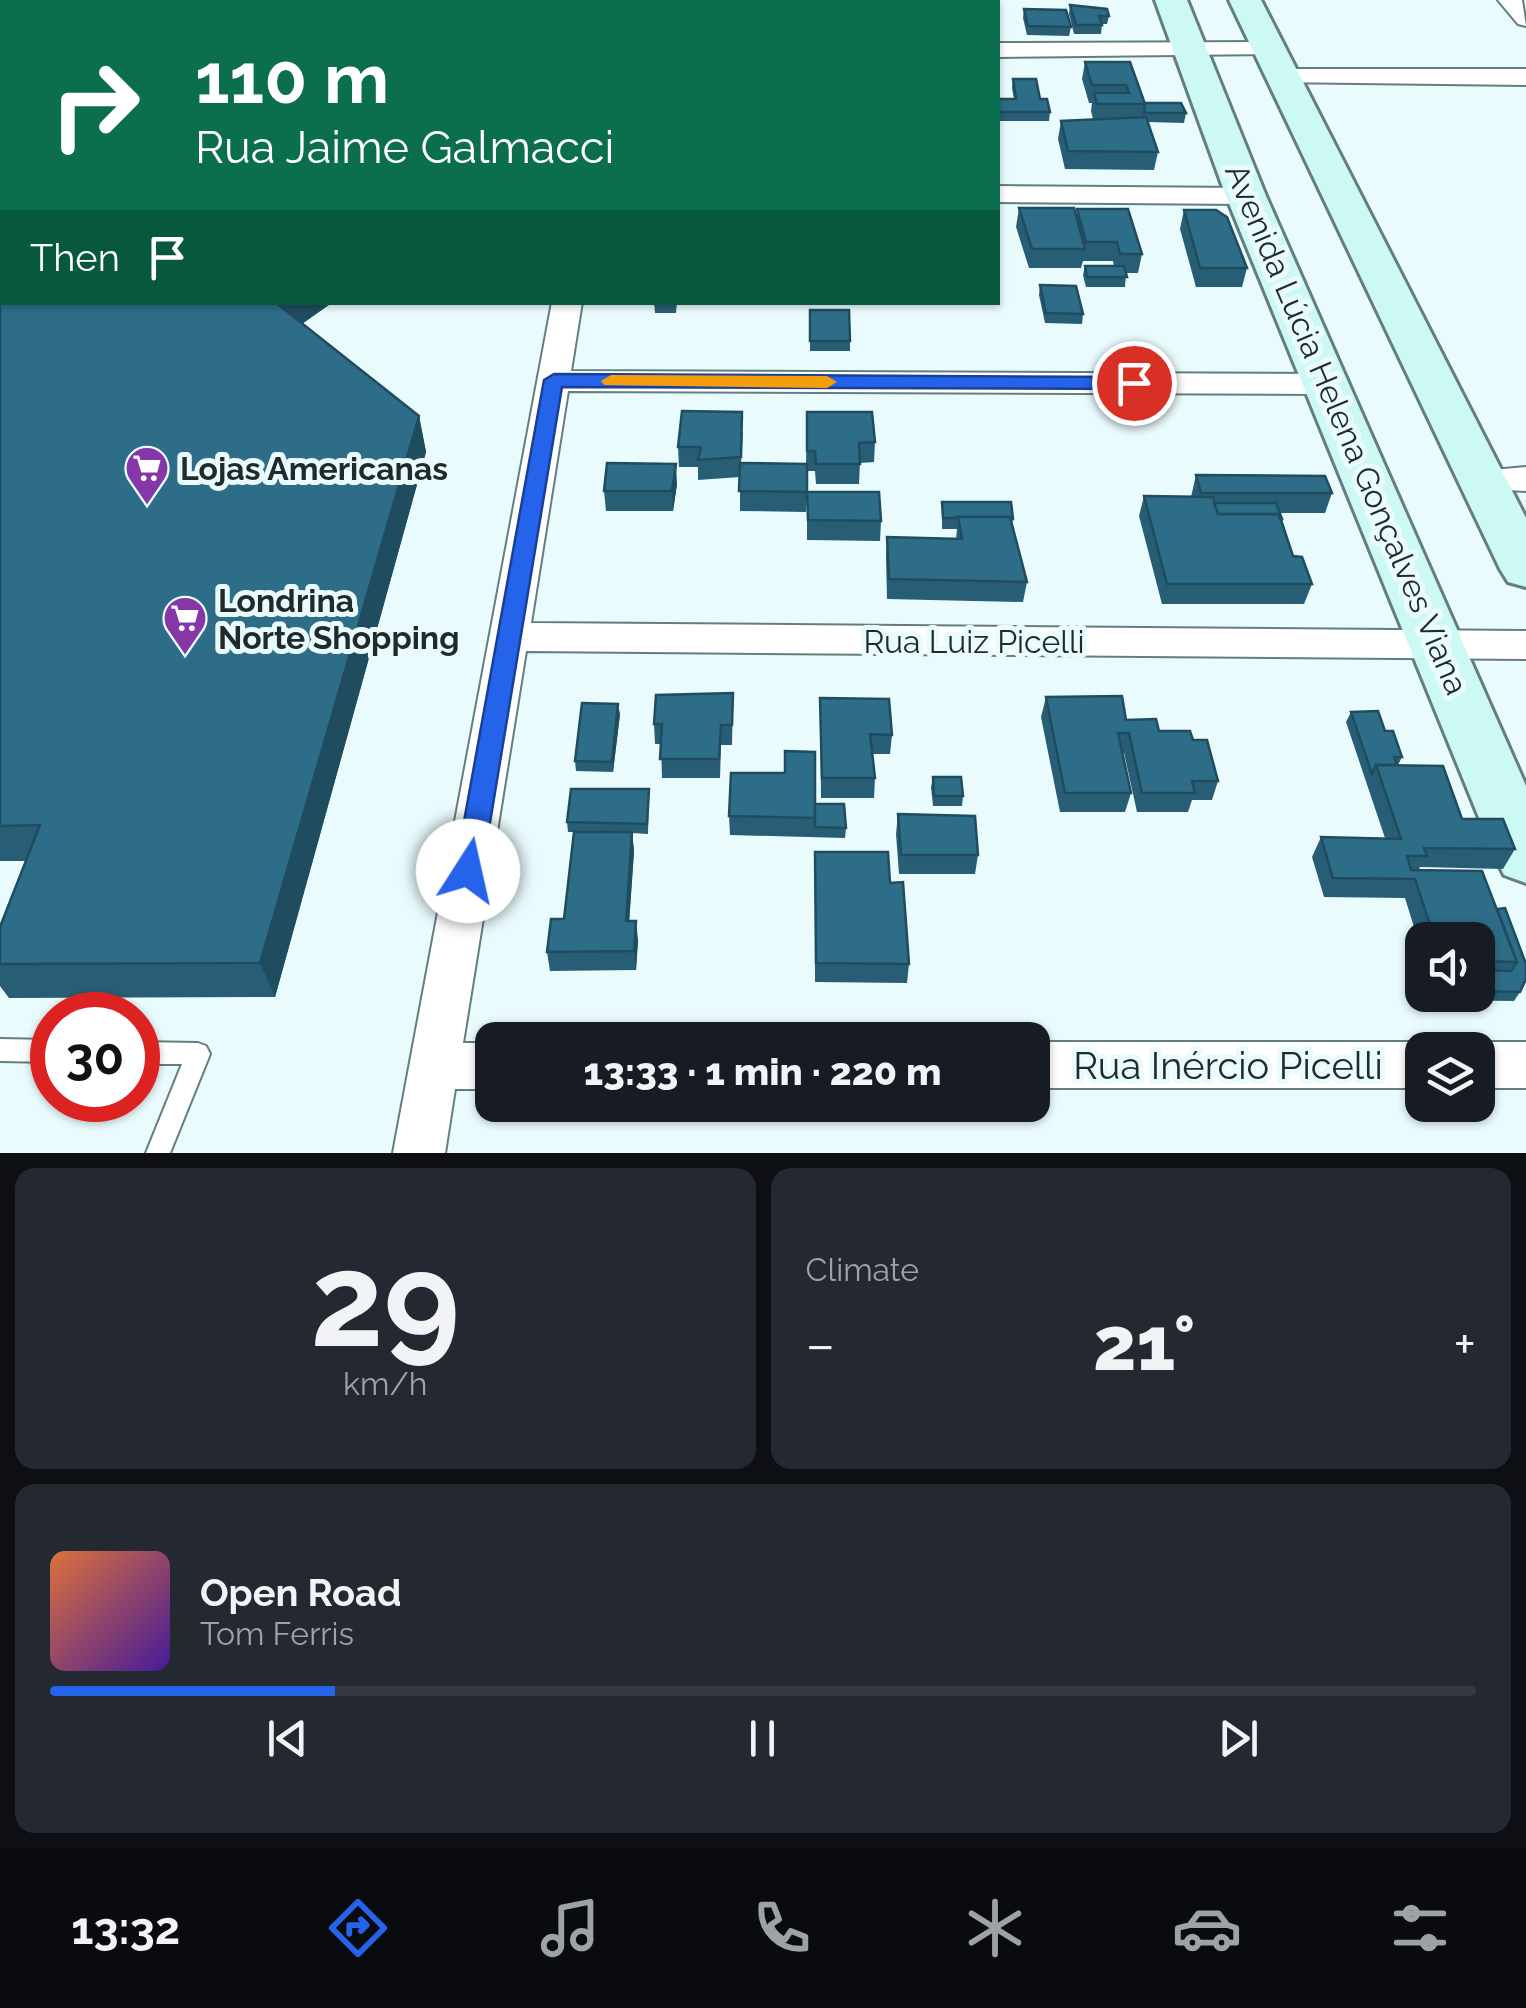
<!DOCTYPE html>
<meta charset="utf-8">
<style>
body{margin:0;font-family:Raleway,sans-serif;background:#242831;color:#f1f3f6;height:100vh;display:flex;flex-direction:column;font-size:38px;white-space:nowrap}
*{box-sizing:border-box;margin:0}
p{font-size:32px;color:#9ea1a6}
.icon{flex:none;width:55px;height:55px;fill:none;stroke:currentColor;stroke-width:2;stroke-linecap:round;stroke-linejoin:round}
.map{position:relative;height:1153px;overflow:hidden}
.side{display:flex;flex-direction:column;gap:15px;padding:15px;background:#0d0f14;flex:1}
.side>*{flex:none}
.banner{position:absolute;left:0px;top:0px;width:1000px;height:305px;box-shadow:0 2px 8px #0004;background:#0b6e4f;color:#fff;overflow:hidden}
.buttons{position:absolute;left:1405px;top:922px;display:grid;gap:20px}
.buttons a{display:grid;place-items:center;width:90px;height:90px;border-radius:20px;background:#171b24;box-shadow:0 2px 8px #0004;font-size:50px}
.speed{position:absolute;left:30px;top:992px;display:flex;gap:20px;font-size:50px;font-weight:700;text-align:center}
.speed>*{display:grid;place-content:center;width:130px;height:130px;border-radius:50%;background:#171b24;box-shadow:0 2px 8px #0004;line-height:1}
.speed .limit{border:15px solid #d22;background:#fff;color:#111}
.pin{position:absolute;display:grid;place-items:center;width:85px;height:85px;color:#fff;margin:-42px;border:5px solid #fff;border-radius:50%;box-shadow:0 2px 10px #0007}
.me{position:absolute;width:110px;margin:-55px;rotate:10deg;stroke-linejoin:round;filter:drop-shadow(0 0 8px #0008)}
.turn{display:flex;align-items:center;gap:35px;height:210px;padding:0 30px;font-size:45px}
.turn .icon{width:130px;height:130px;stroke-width:2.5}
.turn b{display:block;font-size:70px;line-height:85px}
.then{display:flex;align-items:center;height:95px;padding:0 30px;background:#0003;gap:20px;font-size:38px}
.big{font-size:75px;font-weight:800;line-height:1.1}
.side .widget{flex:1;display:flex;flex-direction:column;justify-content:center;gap:15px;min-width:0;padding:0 35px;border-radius:20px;background:#242831}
.side .dial{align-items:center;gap:0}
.dial b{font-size:130px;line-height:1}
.song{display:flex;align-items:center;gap:30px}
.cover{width:120px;height:120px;border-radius:15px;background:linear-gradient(135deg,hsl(20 70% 55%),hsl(260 70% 35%))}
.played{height:10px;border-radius:5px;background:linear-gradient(90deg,#2563eb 20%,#363941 20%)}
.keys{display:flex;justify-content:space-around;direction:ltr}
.heat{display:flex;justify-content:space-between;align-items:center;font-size:55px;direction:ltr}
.side .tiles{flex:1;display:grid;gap:15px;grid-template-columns:1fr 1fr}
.widget:last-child{grid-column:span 2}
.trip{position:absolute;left:475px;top:1022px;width:575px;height:100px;border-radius:20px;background:#171b24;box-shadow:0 2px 8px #0004;font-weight:800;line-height:100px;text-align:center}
.menu{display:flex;height:160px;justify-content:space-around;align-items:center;background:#090b0e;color:#9ea1a6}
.menu .icon{width:70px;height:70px}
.menu .on{color:#2563eb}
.menu b{font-size:45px;color:#f1f3f6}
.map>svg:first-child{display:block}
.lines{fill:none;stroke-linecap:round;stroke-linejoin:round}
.lane-casing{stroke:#637d81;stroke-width:4}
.street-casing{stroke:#637d81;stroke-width:4}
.secondary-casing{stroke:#637d81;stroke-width:6}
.lane{fill:#fff;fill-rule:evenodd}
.street{fill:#fff;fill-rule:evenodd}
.secondary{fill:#cdf9f5;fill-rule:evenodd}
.wall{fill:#285e75}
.shaded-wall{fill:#204c5f}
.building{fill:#2e6d88;stroke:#204c5f;stroke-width:2.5}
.route{fill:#2563eb;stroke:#184099;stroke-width:2.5}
.slow{fill:#f59e0b}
.labels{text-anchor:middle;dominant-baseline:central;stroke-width:10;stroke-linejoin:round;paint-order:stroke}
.street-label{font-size:32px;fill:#1f2a2c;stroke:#e9fbfd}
.poi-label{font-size:32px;font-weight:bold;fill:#1f2a2c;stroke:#e9fbfd;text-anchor:start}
.near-street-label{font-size:38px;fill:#1f2a2c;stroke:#e9fbfd}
</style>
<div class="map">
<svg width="1526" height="1153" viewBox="0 0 1526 1153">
<rect width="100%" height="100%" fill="#e9fbfd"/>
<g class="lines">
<defs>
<g id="lane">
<polygon points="0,1039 52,1040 52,1062 0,1061"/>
<polygon points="138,1042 198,1043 206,1046 210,1054 170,1153 146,1153 182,1064 138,1064"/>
</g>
<g id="street">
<polygon points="1498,0 1522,0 1526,26 1518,24"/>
<rect x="0" y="42" width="2" height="14"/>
<polygon points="1267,42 1279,49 1276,54 998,57 998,43"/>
<polygon points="1281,69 1526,69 1526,85 1272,82 1268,77"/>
<polygon points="998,186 1246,188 1260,196 1246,204 998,202"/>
<polygon points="552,302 582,302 571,371 1327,374 1339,377 1343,384 1339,391 1327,394 568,391 531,623 1526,631 1526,659 526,651 463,1043 492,1043 492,1089 455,1089 445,1153 393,1153"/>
<polygon points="1526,467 1526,491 1470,488 1464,480 1470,472"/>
<polygon points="1032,1042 1422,1042 1440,1050 1422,1050 1422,1088 1032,1088"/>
<polygon points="1478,1042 1526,1042 1526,1088 1478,1088 1478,1050 1460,1050"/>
</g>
<g id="secondary">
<polygon points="1155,0 1187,0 1266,196 1526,786 1526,883 1504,875 1495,857 1226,196"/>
<polygon points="1229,0 1261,0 1526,518 1526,587 1508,582 1500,569"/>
</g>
</defs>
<use href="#lane" class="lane-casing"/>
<use href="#street" class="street-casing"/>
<use href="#secondary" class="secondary-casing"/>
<use href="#lane" class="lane"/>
<use href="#street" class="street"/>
<use href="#secondary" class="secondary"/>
</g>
<g class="wall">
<polygon points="1070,5 1109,16 1107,24 1102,24 1101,34 1074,34 1069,14"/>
<polygon points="1024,9 1071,27 1069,36 1027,35 1023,18"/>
<polygon points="1085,62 1130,62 1145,103 1186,113 1184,123 1148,122 1158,152 1154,170 1065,169 1058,139 1061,121 1093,119 1091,111 1092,103 1089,103 1082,79"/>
<polygon points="1013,79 1040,99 1050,112 1049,121 998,121 998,99 1014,99 1012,88"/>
<polygon points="0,94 2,302 333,302 302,324 419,416 426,452 275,997 9,998 0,986 0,927 26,861 0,861"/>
<polygon points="1019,208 1076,216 1077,209 1142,254 1138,273 1126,273 1125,287 1086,287 1083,275 1085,266 1114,266 1113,261 1083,261 1081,268 1029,268 1016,227"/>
<polygon points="1184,210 1247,268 1242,287 1196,287 1180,229"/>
<polygon points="1040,285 1083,314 1082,324 1045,323 1039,295"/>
<polygon points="654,302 677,302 676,313 655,313"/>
<polygon points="810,310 850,341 850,351 810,351"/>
<polygon points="807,412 875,442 874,462 860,463 859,484 816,484 815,471 807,471 806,512 740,511 740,477 698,480 698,467 679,467 678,447 743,432 741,463 806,464"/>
<polygon points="1196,475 1332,493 1325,513 1280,513 1293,556 1312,584 1304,604 1162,604 1139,516 1144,496 1191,497"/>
<polygon points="677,484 673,511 606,511 604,491"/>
<polygon points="807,492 881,521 880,541 807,540"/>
<polygon points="942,502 1013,519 1012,524 1027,582 1023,602 887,599 886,557 887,537 956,539 957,529 942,529"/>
<polygon points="733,693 732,745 721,745 720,778 662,778 661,744 655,744 654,724"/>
<polygon points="1046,697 1193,740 1218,781 1212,800 1192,800 1188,812 1137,812 1124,753 1122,753 1131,793 1125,812 1060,812 1041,717"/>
<polygon points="820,698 892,735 890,754 872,754 875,778 874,798 821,798"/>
<polygon points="1351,712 1385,731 1402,757 1398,765 1462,819 1515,849 1503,869 1420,867 1419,870 1497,909 1526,964 1520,992 1514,1001 1438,1000 1436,995 1478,995 1478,940 1422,940 1422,953 1405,898 1324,897 1312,857 1321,837 1385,838 1346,722"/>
<polygon points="620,714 613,772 576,771 575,761"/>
<polygon points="933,777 963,796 962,806 933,806 931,787"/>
<polygon points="649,789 648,834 632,833 634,851 629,921 638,940 636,970 550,971 547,952 564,919 574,832 568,832 567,822"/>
<polygon points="815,804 846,828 845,838 730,835 729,816"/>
<polygon points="898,814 978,855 975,874 899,874 896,834"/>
<polygon points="815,852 890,883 909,964 907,983 815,982"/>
</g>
<g class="shaded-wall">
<polygon points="274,302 333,302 283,337"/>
<polygon points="419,416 426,452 275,997 260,963"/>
<polygon points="676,464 677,484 673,511 672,491"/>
<polygon points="618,704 620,714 613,772 612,762"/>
<polygon points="632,832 634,851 628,939 626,921"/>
<polygon points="636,921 638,940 636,970 634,951"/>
</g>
<g class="building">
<polygon points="1070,5 1107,9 1109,16 1099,16 1102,25 1076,25"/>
<polygon points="1024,9 1066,10 1071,27 1028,26"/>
<polygon points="1085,62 1130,62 1145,104 1097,104 1094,93 1129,93 1126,85 1092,85"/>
<polygon points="1013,79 1036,79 1040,99 1047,99 1050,112 998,112 998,99 1016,99"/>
<polygon points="0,94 2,96 2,302 275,302 419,416 260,963 0,964 0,927 40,825 0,826"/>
<polygon points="1145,103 1181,103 1186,113 1144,113"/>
<polygon points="1146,117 1158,152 1068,151 1061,121"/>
<polygon points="1019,208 1074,208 1085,249 1032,249"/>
<polygon points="1077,209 1128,209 1142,254 1120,254 1117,242 1086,242"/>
<polygon points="1184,210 1216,210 1227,217 1247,268 1200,268"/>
<polygon points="1085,266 1124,266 1127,277 1087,277"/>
<polygon points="1040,285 1076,286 1083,314 1046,313"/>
<polygon points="810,310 849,310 850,341 810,341"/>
<polygon points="682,411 742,412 741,457 698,460 701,447 678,447"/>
<polygon points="807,412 872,412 875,442 859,443 860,464 816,464 815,451 807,451"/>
<polygon points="607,463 676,464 672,491 604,491"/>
<polygon points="740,463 807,464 807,492 739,491"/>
<polygon points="1196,475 1325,476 1332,493 1201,493"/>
<polygon points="807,492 879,492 881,521 808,520"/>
<polygon points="1144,496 1213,497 1218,514 1279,514 1293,556 1302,557 1312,584 1167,584"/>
<polygon points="942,502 1011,502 1013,519 1011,519 1010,517 958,517 959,518 943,518"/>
<polygon points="1214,503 1276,503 1282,519 1280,519 1279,514 1218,514"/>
<polygon points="958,517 1010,517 1027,582 889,579 887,537 962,539"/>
<polygon points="733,693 732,725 721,725 719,759 660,759 662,724 654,724 656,695"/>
<polygon points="1122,696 1126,720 1156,719 1159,731 1190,731 1193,740 1207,740 1218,781 1192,781 1195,793 1142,793 1129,733 1118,733 1131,793 1065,793 1046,697"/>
<polygon points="820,698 889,699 892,735 870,734 875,778 822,778"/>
<polygon points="582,703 618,704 612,762 575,761"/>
<polygon points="1378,711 1385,731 1393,731 1402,757 1394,757 1397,765 1376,765 1372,774 1351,712"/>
<polygon points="785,751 815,752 815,818 729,816 731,773 785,773"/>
<polygon points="1376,765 1443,766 1462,819 1503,819 1515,849 1424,848 1427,856 1407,856 1411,870 1482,871 1517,962 1478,961 1478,940 1435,940 1415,879 1333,878 1321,837 1401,839"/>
<polygon points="933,777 961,777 963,796 934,796"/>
<polygon points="571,789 649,789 647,824 567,822"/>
<polygon points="815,804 844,804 846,828 815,827"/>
<polygon points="898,814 975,816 978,855 901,855"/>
<polygon points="574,832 632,832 626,921 636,921 634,951 547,952 551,919 564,919"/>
<polygon points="815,852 888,852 890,883 903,882 909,964 816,963"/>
<polygon points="1505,908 1526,964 1526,979 1520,992 1478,991 1478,970 1511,971 1517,962 1497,909"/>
</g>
<polygon class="route" points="554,374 1134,377 1144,383 1134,389 562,387 482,871 478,879 459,879 455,871 544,380"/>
<polygon class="slow" points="611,375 827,376 837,382 827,388 604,385 601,381"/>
<defs>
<symbol id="supermarket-pin" viewBox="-11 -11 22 30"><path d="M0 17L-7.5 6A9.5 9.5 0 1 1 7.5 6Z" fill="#8537a8" stroke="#e9fbfd"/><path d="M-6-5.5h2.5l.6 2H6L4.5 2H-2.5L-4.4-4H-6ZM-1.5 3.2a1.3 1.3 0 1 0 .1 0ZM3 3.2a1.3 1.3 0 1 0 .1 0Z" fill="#fff"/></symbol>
</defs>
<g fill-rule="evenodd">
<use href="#supermarket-pin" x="122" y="443" width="50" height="68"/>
<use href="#supermarket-pin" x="160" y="593" width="50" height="68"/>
</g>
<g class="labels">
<g class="street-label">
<text transform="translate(1347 429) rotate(67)">Avenida Lúcia Helena Gonçalves Viana</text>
<text x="974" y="641">Rua Luiz Picelli</text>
</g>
<g class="poi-label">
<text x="180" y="468">Lojas Americanas</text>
<text x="218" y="600">Londrina<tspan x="218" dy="37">Norte Shopping</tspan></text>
</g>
<g class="near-street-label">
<text x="1228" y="1065">Rua Inércio Picelli</text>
</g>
</g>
</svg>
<div class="buttons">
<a><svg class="icon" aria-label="sound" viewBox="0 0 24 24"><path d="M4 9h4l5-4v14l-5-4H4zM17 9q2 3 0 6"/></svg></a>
<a><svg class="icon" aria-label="layers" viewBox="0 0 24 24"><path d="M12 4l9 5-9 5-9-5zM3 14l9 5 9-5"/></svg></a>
</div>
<div class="speed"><div class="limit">30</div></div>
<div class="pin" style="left:1134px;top:383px;background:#d93025"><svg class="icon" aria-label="arrive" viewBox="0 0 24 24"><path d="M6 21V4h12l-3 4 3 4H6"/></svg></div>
<svg class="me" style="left:468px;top:871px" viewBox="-20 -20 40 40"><circle r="19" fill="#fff"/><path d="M0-13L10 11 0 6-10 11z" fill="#2563eb"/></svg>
<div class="trip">13:33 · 1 min · 220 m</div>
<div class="banner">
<div class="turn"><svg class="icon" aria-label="right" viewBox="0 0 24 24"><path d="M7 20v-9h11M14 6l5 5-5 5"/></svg><div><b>110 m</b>Rua Jaime Galmacci</div></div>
<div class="then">Then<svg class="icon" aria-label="arrive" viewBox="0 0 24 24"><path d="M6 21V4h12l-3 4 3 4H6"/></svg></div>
</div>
</div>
<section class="side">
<div class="tiles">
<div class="widget dial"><b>29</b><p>km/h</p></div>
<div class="widget"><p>Climate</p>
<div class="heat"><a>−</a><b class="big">21°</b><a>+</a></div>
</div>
<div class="widget">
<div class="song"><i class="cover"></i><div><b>Open Road</b><p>Tom Ferris</p></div></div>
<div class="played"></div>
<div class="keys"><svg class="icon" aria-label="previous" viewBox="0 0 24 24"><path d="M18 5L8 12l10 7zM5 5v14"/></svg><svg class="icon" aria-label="pause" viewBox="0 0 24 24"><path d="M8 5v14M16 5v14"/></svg><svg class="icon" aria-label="next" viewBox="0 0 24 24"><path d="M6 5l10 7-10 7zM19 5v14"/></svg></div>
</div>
</div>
</section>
<nav class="menu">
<b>13:32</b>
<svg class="icon on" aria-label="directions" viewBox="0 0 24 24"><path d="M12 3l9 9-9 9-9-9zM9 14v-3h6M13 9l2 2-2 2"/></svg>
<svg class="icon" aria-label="music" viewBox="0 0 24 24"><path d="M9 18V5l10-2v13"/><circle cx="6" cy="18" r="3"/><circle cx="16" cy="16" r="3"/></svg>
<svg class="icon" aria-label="phone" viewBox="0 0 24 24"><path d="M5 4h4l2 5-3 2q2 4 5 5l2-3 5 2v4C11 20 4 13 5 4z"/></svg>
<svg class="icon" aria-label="climate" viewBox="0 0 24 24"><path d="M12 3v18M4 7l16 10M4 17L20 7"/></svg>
<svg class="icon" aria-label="car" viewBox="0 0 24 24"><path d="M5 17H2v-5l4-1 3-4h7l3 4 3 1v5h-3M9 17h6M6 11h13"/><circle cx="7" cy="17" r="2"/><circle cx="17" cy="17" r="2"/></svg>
<svg class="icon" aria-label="filters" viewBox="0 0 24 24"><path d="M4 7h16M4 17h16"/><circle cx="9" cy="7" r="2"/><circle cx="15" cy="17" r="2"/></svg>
</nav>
